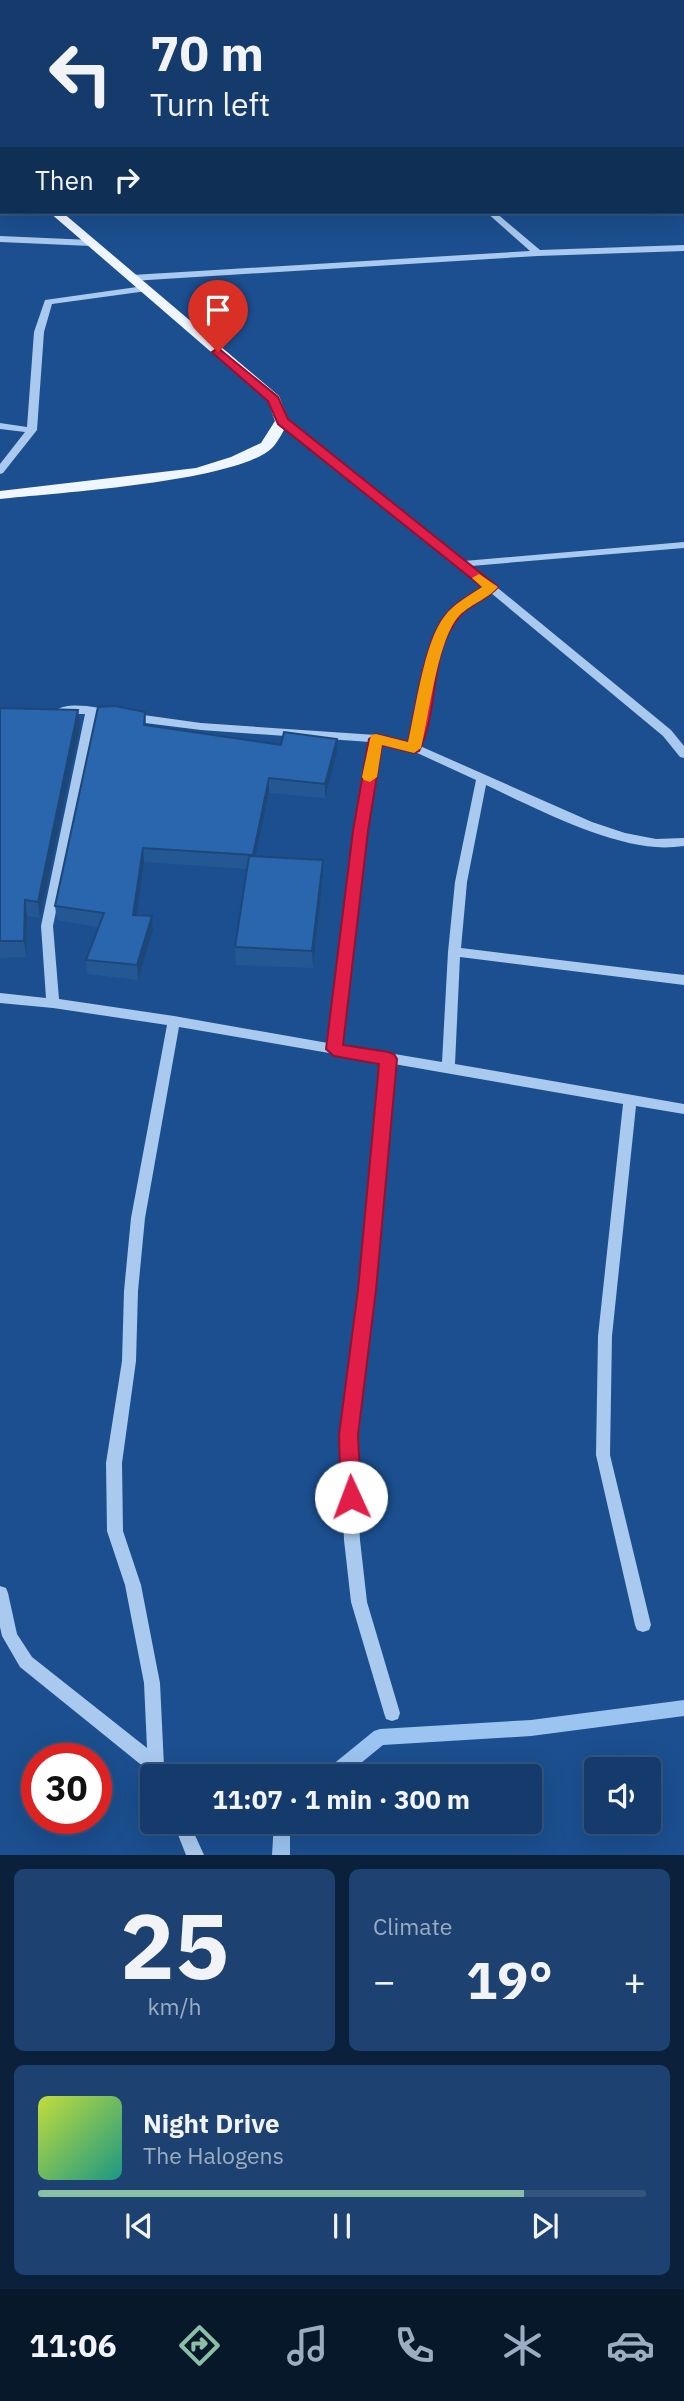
<!DOCTYPE html>
<meta charset="utf-8">
<style>
body{margin:0;font-family:"IBM Plex Sans",sans-serif;background:#1d4271;color:#f1f3f6;height:100vh;display:flex;flex-direction:column;font-size:26px;white-space:nowrap}
*{box-sizing:border-box;margin:0}
p{font-size:23px;color:#9dadc1}
.icon{flex:none;width:38px;height:38px;fill:none;stroke:currentColor;stroke-width:2;stroke-linecap:round;stroke-linejoin:round}
.map{position:relative;height:1855px;overflow:hidden}
.side{display:flex;flex-direction:column;gap:14px;padding:14px;background:#0b203b;flex:1}
.side>*{flex:none}
.banner{position:absolute;left:0px;top:0px;width:684px;height:214px;box-shadow:0 7px 28px #0002,0 0 0 2px #33557e;background:#143b6b;color:#f1f3f6;overflow:hidden}
.fabs{position:absolute;left:584px;top:1757px;display:grid;gap:14px}
.fabs a{display:grid;place-items:center;width:77px;height:77px;border-radius:7px;background:#143b6b;box-shadow:0 7px 28px #0002,0 0 0 2px #33557e;font-size:35px}
.speed{position:absolute;left:21px;top:1743px;display:flex;gap:14px;font-size:35px;font-weight:700;text-align:center}
.speed>*{display:grid;place-content:center;width:91px;height:91px;border-radius:50%;background:#143b6b;box-shadow:0 7px 28px #0002,0 0 0 2px #33557e;line-height:1}
.speed .limit{border:10px solid #d22;background:#fff;color:#111}
.pin{position:absolute;display:grid;place-items:center;width:60px;height:60px;color:#fff;margin:-72px -30px;border-radius:50% 50% 50% 0;rotate:-45deg;box-shadow:0 0 7px #0007}
.pin .icon{rotate:45deg}
.me{position:absolute;width:77px;margin:-38px;rotate:358deg;stroke-linejoin:round;filter:drop-shadow(0 0 5px #0008)}
.turn{display:flex;align-items:center;gap:24px;height:147px;padding:0 35px;font-size:32px}
.turn .icon{width:91px;height:91px;stroke-width:2.5}
.turn b{display:block;font-size:49px;line-height:60px}
.then{display:flex;align-items:center;height:66px;padding:0 35px;background:#0003;gap:14px;font-size:26px}
.big{font-size:52px;font-weight:700;line-height:1.1}
.side .widget{flex:1;display:flex;flex-direction:column;justify-content:center;gap:10px;min-width:0;padding:0 24px;border-radius:10px;background:#1d4271}
.side .dial{align-items:center;gap:0}
.dial b{font-size:91px;line-height:1}
.song{display:flex;align-items:center;gap:21px}
.cover{width:84px;height:84px;border-radius:10px;background:linear-gradient(135deg,hsl(70 70% 55%),hsl(170 70% 35%))}
.played{height:7px;border-radius:4px;background:linear-gradient(90deg,#8abfa5 80%,#33557e 80%)}
.keys{display:flex;justify-content:space-around;direction:ltr}
.heat{display:flex;justify-content:space-between;align-items:center;font-size:38px;direction:ltr}
.side .tiles{flex:1;display:grid;gap:14px;grid-template-columns:1fr 1fr}
.widget:last-child{grid-column:span 2}
.trip{position:absolute;left:140px;top:1764px;width:402px;height:70px;border-radius:7px;background:#143b6b;box-shadow:0 7px 28px #0002,0 0 0 2px #33557e;font-weight:700;line-height:70px;text-align:center}
.dock{display:flex;height:112px;justify-content:space-around;align-items:center;background:#08182b;color:#9dadc1}
.dock .icon{width:49px;height:49px}
.dock .active{color:#8abfa5}
.dock b{font-size:32px;color:#f1f3f6}
.map>svg:first-child{display:block}
.lines{fill:none;stroke-linecap:round;stroke-linejoin:round}
.stream{fill:#9cc4f0;fill-rule:evenodd}
.minor{fill:#a9c9ee;fill-rule:evenodd}
.major{fill:#f0f6ff;fill-rule:evenodd}
.wall{fill:#245895}
.shaded-wall{fill:#1d4779}
.building{fill:#2a66ad;stroke:#1d4779;stroke-width:2}
.route{fill:#e11d48;stroke:#92132f;stroke-width:2}
.slow{fill:#f59e0b}
</style>
<div class="map">
<svg width="684" height="1855" viewBox="0 0 684 1855">
<rect width="100%" height="100%" fill="#1b4f8f"/>
<g class="lines">
<g class="stream">
<polygon points="684,1700 684,1716 531,1736 383,1745 345,1776 324,1776 326,1770 374,1731 380,1729 531,1720"/>
<polygon points="274,1822 290,1822 290,1855 272,1855"/>
</g>
<g class="minor">
<polygon points="55,0 67,0 52,2"/>
<polygon points="244,0 252,0 254,2 246,2"/>
<polygon points="454,0 462,0 464,2 456,2"/>
<polygon points="668,0 676,0 678,2 670,2"/>
<rect x="682" y="5" width="2" height="5"/>
<rect x="0" y="13" width="2" height="4"/>
<rect x="0" y="164" width="2" height="4"/>
<polygon points="486,212 495,212 540,250 684,245 684,251 538,256 132,281 128,278 132,275 530,251"/>
<polygon points="0,236 91,240 95,243 91,246 0,242"/>
<polygon points="144,286 147,287 147,291 52,304 44,332 37,430 3,473 0,474 0,464 25,432 0,429 0,423 27,427 34,332 45,300"/>
<path d="M282,418l182,143 220,-19v6l-213,18 200,164 13,16v12l-4,-1 -17,-21 -172,-143c-12,7 -27,14 -36,25 -22,29 -27,92 -35,128l172,76 33,11 31,6 28,-1v8c-9,1 -19,2 -28,1 -54,-4 -121,-39 -170,-62l-19,97 -6,66 223,27v10l-224,-28 -5,107 229,40v10l-48,-8 -24,230 -2,119 41,170 -2,5 -6,2 -6,-2 -2,-5 -39,-170 2,-119 25,-232 -229,-40 -20,226 -19,145 5,105 7,62 33,111 -2,6 -6,2 -6,-2 -2,-6 -33,-111 -7,-62 -3,-105 19,-145 21,-228 -202,-35 -34,191 -7,73 -2,70 -14,102 1,68 18,54 19,98 4,83 4,10 -16,1 -2,-5 -130,-105 -18,-31 -2,-9v-41l6,2 2,5 9,41 15,23 115,91 -3,-65 -19,-98 -18,-54 -1,-68 16,-102 2,-70 7,-73 36,-193 -114,-17 -53,-5v-10l46,5 -5,-72 44,-212h-22l-6,-4c12,-9 43,-2 58,1l2,3 -6,4 -15,-3 -43,211 6,73 115,17 154,27 26,-212 16,-89 -169,-12 -72,-9 -6,-4 6,-4 72,10 175,12 34,8c8,-40 12,-99 39,-130 9,-11 23,-18 36,-26l-206,-164 -2,-2zM381,744l32,7 63,29 -21,102 -7,70 -6,110 -101,-17 25,-214z"/>
<polygon points="173,1822 189,1822 204,1855 186,1855"/>
</g>
<g class="major">
<polygon points="0,156 2,157 2,165 0,165"/>
<path d="M49,212h13l217,184 10,25c-5,8 -10,20 -17,27 -36,34 -217,45 -272,51v-8l196,-23 35,-11 30,-14 14,-22 -7,-20z"/>
</g>
</g>
<g class="wall">
<polygon points="0,708 78,710 80,726 40,918 27,916 26,957 0,958"/>
<polygon points="145,712 146,725 337,753 325,798 269,793 256,856 323,860 323,877 313,968 236,965 235,947 247,869 144,862 137,915 152,916 153,930 138,980 87,974 86,960 99,927 57,920 55,906"/>
</g>
<g class="shaded-wall">
<polygon points="78,710 80,726 40,918 38,902"/>
<polygon points="337,739 337,753 325,798 325,784"/>
<polygon points="269,778 269,793 253,869 253,855"/>
<polygon points="143,848 144,862 135,929 133,915"/>
<polygon points="323,860 323,877 313,968 312,951"/>
<polygon points="25,900 27,916 26,957 24,941"/>
<polygon points="152,916 153,930 138,980 137,965"/>
</g>
<g class="building">
<polygon points="115,706 145,712 144,725 281,745 284,732 337,739 325,784 269,778 253,855 143,848 133,915 152,916 137,965 86,960 104,913 55,906 98,707"/>
<polygon points="0,708 78,710 38,902 25,900 24,941 0,941"/>
<polygon points="249,856 323,860 312,951 235,947"/>
</g>
<path class="route" d="M218,348l60,49 10,22 210,168c-12,14 -32,18 -42,34 -27,37 -17,91 -37,130l-5,2 -32,-8 -14,86 -25,214 45,7 6,2 3,5 -21,231 -18,145 3,62 -3,7 -7,2 -7,-2 -3,-7 -2,-62 19,-145 21,-226 -45,-8 -8,-7 27,-218 16,-92 7,-5 32,8c8,-34 16,-99 36,-125 10,-14 25,-21 38,-30l-204,-163 -10,-23 -54,-47 -2,-2z"/>
<path class="slow" d="M479,574l19,13c-12,14 -32,18 -43,34 -18,27 -26,93 -34,127l-7,5 -32,-8 -5,32 -7,5 -6,-2 -2,-3 9,-42 5,-1 32,8c8,-34 16,-99 36,-125 10,-14 25,-21 38,-30l-10,-9z"/>
</svg>
<div class="fabs">
<a><svg class="icon" aria-label="sound" viewBox="0 0 24 24"><path d="M4 9h4l5-4v14l-5-4H4zM17 9q2 3 0 6"/></svg></a>
</div>
<div class="speed"><div class="limit">30</div></div>
<div class="pin" style="left:218px;top:352px;background:#d93025"><svg class="icon" aria-label="arrive" viewBox="0 0 24 24"><path d="M6 21V4h12l-3 4 3 4H6"/></svg></div>
<svg class="me" style="left:351px;top:1497px" viewBox="-20 -20 40 40"><circle r="19" fill="#fff"/><path d="M0-13L10 11 0 6-10 11z" fill="#e11d48"/></svg>
<div class="trip">11:07 · 1 min · 300 m</div>
<div class="banner">
<div class="turn"><svg class="icon" aria-label="left" viewBox="0 0 24 24"><path d="M17 20v-9H6M10 6l-5 5 5 5"/></svg><div><b>70 m</b>Turn left</div></div>
<div class="then">Then<svg class="icon" aria-label="right" viewBox="0 0 24 24"><path d="M7 20v-9h11M14 6l5 5-5 5"/></svg></div>
</div>
</div>
<section class="side">
<div class="tiles">
<div class="widget dial"><b>25</b><p>km/h</p></div>
<div class="widget"><p>Climate</p>
<div class="heat"><a>−</a><b class="big">19°</b><a>+</a></div>
</div>
<div class="widget">
<div class="song"><i class="cover"></i><div><b>Night Drive</b><p>The Halogens</p></div></div>
<div class="played"></div>
<div class="keys"><svg class="icon" aria-label="previous" viewBox="0 0 24 24"><path d="M18 5L8 12l10 7zM5 5v14"/></svg><svg class="icon" aria-label="pause" viewBox="0 0 24 24"><path d="M8 5v14M16 5v14"/></svg><svg class="icon" aria-label="next" viewBox="0 0 24 24"><path d="M6 5l10 7-10 7zM19 5v14"/></svg></div>
</div>
</div>
</section>
<nav class="dock">
<b>11:06</b>
<svg class="icon active" aria-label="directions" viewBox="0 0 24 24"><path d="M12 3l9 9-9 9-9-9zM9 14v-3h6M13 9l2 2-2 2"/></svg>
<svg class="icon" aria-label="music" viewBox="0 0 24 24"><path d="M9 18V5l10-2v13"/><circle cx="6" cy="18" r="3"/><circle cx="16" cy="16" r="3"/></svg>
<svg class="icon" aria-label="phone" viewBox="0 0 24 24"><path d="M5 4h4l2 5-3 2q2 4 5 5l2-3 5 2v4C11 20 4 13 5 4z"/></svg>
<svg class="icon" aria-label="climate" viewBox="0 0 24 24"><path d="M12 3v18M4 7l16 10M4 17L20 7"/></svg>
<svg class="icon" aria-label="car" viewBox="0 0 24 24"><path d="M5 17H2v-5l4-1 3-4h7l3 4 3 1v5h-3M9 17h6M6 11h13"/><circle cx="7" cy="17" r="2"/><circle cx="17" cy="17" r="2"/></svg>
</nav>
